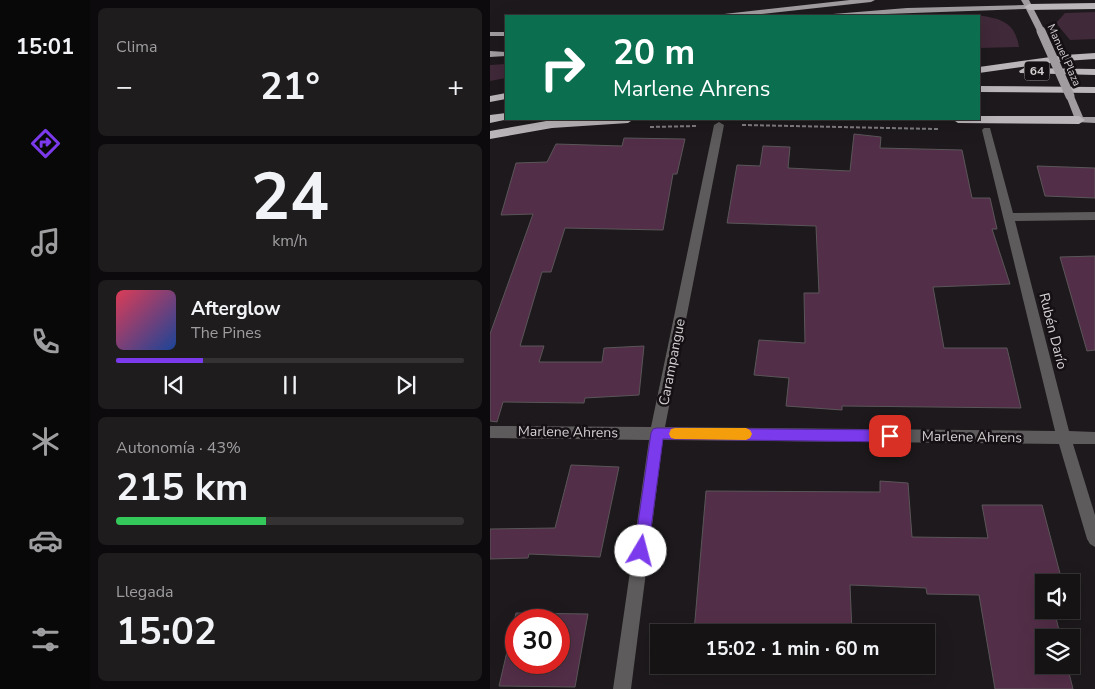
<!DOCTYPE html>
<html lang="es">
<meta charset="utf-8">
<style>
body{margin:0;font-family:"Nunito Sans",sans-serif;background:#1f1c1e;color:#f1f3f6;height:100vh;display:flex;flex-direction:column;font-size:19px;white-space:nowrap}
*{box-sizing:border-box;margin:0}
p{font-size:16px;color:#9e9ea0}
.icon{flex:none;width:28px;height:28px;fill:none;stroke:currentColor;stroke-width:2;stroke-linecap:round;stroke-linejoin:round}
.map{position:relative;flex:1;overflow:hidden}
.sheet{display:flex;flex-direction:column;gap:8px;padding:8px;background:#0c0a0c;width:400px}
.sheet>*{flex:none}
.hud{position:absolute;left:15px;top:15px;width:475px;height:105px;border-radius:0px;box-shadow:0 5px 20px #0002,0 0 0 1px #353234;background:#0b6e4f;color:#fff;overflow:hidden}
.buttons{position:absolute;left:545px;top:574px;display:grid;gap:10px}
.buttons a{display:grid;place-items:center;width:45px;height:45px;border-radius:0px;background:#161315;box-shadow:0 5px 20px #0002,0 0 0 1px #353234;font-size:25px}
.speed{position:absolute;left:15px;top:609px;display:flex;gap:10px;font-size:25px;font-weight:700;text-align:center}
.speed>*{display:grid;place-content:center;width:65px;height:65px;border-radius:50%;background:#161315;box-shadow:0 5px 20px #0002,0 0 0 1px #353234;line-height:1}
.speed .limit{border:8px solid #d22;background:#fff;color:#111}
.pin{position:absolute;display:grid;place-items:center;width:42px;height:42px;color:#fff;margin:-21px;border-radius:10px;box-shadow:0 2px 8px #0006}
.me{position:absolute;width:55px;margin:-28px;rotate:8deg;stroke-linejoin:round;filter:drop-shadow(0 0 4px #0008)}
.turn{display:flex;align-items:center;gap:18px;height:105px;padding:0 25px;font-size:22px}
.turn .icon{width:65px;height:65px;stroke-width:2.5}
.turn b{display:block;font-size:35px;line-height:42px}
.big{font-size:38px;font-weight:700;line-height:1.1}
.sheet .widget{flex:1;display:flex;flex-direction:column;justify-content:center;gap:8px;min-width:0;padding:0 18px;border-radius:8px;background:#1f1c1e}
.sheet .dial{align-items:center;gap:0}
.dial b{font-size:65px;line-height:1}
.song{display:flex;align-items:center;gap:15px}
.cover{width:60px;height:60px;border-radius:8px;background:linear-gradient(135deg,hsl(350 70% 55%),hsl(220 70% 35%))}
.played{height:5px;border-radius:2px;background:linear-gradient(90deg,#7c3aed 25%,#353234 25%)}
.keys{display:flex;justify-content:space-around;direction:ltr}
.heat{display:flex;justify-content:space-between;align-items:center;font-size:28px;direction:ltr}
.charge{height:8px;border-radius:4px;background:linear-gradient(90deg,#34c759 43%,#353234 0)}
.trip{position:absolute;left:160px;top:624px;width:285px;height:50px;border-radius:0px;background:#161315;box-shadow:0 5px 20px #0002,0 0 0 1px #353234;font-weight:700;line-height:50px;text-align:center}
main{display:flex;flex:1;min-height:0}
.menu{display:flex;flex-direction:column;width:90px;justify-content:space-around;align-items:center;background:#090808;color:#9e9ea0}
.menu .icon{width:35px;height:35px}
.menu .selected{color:#7c3aed}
.menu b{font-size:22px;color:#f1f3f6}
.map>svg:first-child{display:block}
.green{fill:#402939}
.building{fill:#532e48;stroke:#5a5658;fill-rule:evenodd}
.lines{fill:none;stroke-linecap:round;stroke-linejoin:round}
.path{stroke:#817d80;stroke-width:2;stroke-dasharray:4 2;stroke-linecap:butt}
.minor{fill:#5d5b5c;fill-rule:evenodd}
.major{fill:#a09c9f;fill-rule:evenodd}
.highway{fill:#bbb6b9;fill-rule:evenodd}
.major-bridge{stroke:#a09c9f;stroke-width:9}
.route{fill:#7c3aed;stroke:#51269a}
.slow{fill:#f59e0b}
.labels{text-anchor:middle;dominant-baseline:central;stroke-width:5;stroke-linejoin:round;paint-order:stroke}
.far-street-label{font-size:11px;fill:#d4d1d3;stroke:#141013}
.shield{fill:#141013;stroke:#9a9799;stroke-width:1}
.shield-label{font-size:12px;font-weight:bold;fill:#d4d1d3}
.street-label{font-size:14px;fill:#d4d1d3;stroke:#141013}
</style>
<main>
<nav class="menu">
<b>15:01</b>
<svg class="icon selected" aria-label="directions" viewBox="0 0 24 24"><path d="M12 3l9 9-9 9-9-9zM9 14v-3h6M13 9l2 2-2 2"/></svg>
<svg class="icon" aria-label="music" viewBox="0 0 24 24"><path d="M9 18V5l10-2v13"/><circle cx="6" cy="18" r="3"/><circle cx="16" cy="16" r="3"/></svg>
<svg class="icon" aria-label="phone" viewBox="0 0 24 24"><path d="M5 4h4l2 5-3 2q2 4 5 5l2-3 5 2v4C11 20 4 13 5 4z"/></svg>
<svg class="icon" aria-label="climate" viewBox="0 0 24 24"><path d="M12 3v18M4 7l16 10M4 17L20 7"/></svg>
<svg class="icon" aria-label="car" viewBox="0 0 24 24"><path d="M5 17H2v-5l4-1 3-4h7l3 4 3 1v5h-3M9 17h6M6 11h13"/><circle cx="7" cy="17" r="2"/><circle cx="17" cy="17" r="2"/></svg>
<svg class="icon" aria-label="filters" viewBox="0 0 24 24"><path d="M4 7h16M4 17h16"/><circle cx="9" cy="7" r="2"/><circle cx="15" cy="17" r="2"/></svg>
</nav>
<section class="sheet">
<div class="widget"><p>Clima</p>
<div class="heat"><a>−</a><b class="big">21°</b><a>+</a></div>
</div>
<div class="widget dial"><b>24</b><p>km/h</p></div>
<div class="widget">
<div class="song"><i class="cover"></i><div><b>Afterglow</b><p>The Pines</p></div></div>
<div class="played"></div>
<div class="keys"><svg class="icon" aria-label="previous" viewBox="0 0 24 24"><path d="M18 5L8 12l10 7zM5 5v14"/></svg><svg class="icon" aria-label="pause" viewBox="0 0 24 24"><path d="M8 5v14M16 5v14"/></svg><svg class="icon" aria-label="next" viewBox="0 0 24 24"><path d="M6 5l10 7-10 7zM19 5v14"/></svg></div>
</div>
<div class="widget"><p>Autonomía · 43%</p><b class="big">215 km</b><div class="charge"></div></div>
<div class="widget"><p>Llegada</p><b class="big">15:02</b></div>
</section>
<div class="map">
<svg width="605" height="689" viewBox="0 0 605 689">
<rect width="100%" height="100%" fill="#1d191c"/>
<g class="green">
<polygon points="605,12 605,39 580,40 566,23 575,13"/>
<path d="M486,15c23,3 39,6 43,32l-40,1v-32h-43z"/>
<polygon points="16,64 16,78 0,81 0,65"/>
</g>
<g class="building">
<polygon points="364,134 391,137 390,148 472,150 482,198 500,198 507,229 502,229 520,284 443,287 454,348 517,348 531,408 352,406 352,410 296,406 299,378 264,375 269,340 315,343 314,293 329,293 326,226 237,223 247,165 270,166 273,146 300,147 298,168 360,171"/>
<polygon points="134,138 195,139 187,174 183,174 173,230 75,228 61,272 52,272 30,346 54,346 49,362 112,362 114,348 154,346 149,395 95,398 94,403 13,402 7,422 0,421 0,334 43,214 11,215 26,163 57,162 66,144 132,146"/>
<polygon points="547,166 605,168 605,198 555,196"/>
<polygon points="605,256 605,350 597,351 570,257"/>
<polygon points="81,465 129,467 110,557 39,554 38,558 0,559 0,529 65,528"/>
<polygon points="390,481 418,483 422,537 498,538 492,505 552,505 572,581 557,580 557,582 554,582 554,610 564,610 571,638 554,638 554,665 577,665 583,689 505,689 489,595 437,594 436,588 360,585 362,632 204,632 216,491 390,492"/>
<path d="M26,613l72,1 -13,73 -76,-1zM26,620h43v42h-43z"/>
</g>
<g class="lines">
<g class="path">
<polyline points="252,125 448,129"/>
<polyline points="160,127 206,126"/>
</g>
<polygon class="minor" points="229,122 234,125 175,427 565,431 492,130 494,128 500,128 523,213 605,212 605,220 525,221 579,431 605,432 605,444 583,444 605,515 605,547 600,544 597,539 569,444 173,440 141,689 123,689 159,440 0,438 0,426 161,427 224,125"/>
<g class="major">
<polygon points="360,0 385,0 381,2 253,16 230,16 234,14"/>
<polygon points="531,0 539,0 555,31 554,33 548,33 536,9 339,16 343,14 417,8 534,5"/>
<rect x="0" y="32" width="16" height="4"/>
<polygon points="0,51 16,52 16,56 0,57"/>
<polygon points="580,93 584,96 593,117 605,117 605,123 586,122 576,96"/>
</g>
<g class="highway">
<polygon points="605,3 605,9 539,10 534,7 539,4"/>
<polygon points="605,53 605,59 575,61 489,73 489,67 575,55"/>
<polygon points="534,68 605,69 605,75 530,73 529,71"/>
<polygon points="489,86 605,87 605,93 489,92"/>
<polygon points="16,93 16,99 0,102 0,96"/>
<polygon points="16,113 16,119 19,119 0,123 0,115"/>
<polygon points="489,116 589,116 595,120 589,124 468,123 462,119 489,119"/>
<polygon points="88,119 144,119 138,123 62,128 0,139 0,131 62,120"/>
</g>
<polyline class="major-bridge" points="551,31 580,96"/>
</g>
<polygon class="route" points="167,428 400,430 404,432 406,436 404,440 400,442 173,439 158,551 156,556 151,558 146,556 144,551 161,433 163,429"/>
<polygon class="slow" points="185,428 256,428 260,430 262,434 260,438 256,440 185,439 181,438 179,434 181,429"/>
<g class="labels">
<g class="far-street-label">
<text transform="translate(574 55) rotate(66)">Manuel Plaza</text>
</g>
<rect class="shield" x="534.5" y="61.5" width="25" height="19" rx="4"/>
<g class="shield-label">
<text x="547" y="71">64</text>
</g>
<g class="street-label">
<text transform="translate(563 331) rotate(76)">Rubén Darío</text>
<text transform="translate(182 362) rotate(-79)">Carampangue</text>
<text transform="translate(78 432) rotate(1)">Marlene Ahrens</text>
<text transform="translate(482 437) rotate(1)">Marlene Ahrens</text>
</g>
</g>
</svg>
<div class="buttons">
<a><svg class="icon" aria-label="sound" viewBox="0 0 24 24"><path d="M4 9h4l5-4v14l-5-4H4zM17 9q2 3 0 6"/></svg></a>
<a><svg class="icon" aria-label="layers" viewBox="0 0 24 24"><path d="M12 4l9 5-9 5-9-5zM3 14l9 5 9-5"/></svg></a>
</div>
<div class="speed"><div class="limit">30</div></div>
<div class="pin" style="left:400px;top:436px;background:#d93025"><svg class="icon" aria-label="arrive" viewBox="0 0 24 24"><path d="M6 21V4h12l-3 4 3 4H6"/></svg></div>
<svg class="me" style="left:151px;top:551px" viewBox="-20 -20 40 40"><circle r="19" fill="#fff"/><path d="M0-13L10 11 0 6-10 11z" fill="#7c3aed"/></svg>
<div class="trip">15:02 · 1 min · 60 m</div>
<div class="hud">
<div class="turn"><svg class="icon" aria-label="right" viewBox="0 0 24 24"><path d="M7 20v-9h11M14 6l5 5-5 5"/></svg><div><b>20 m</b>Marlene Ahrens</div></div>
</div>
</div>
</main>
